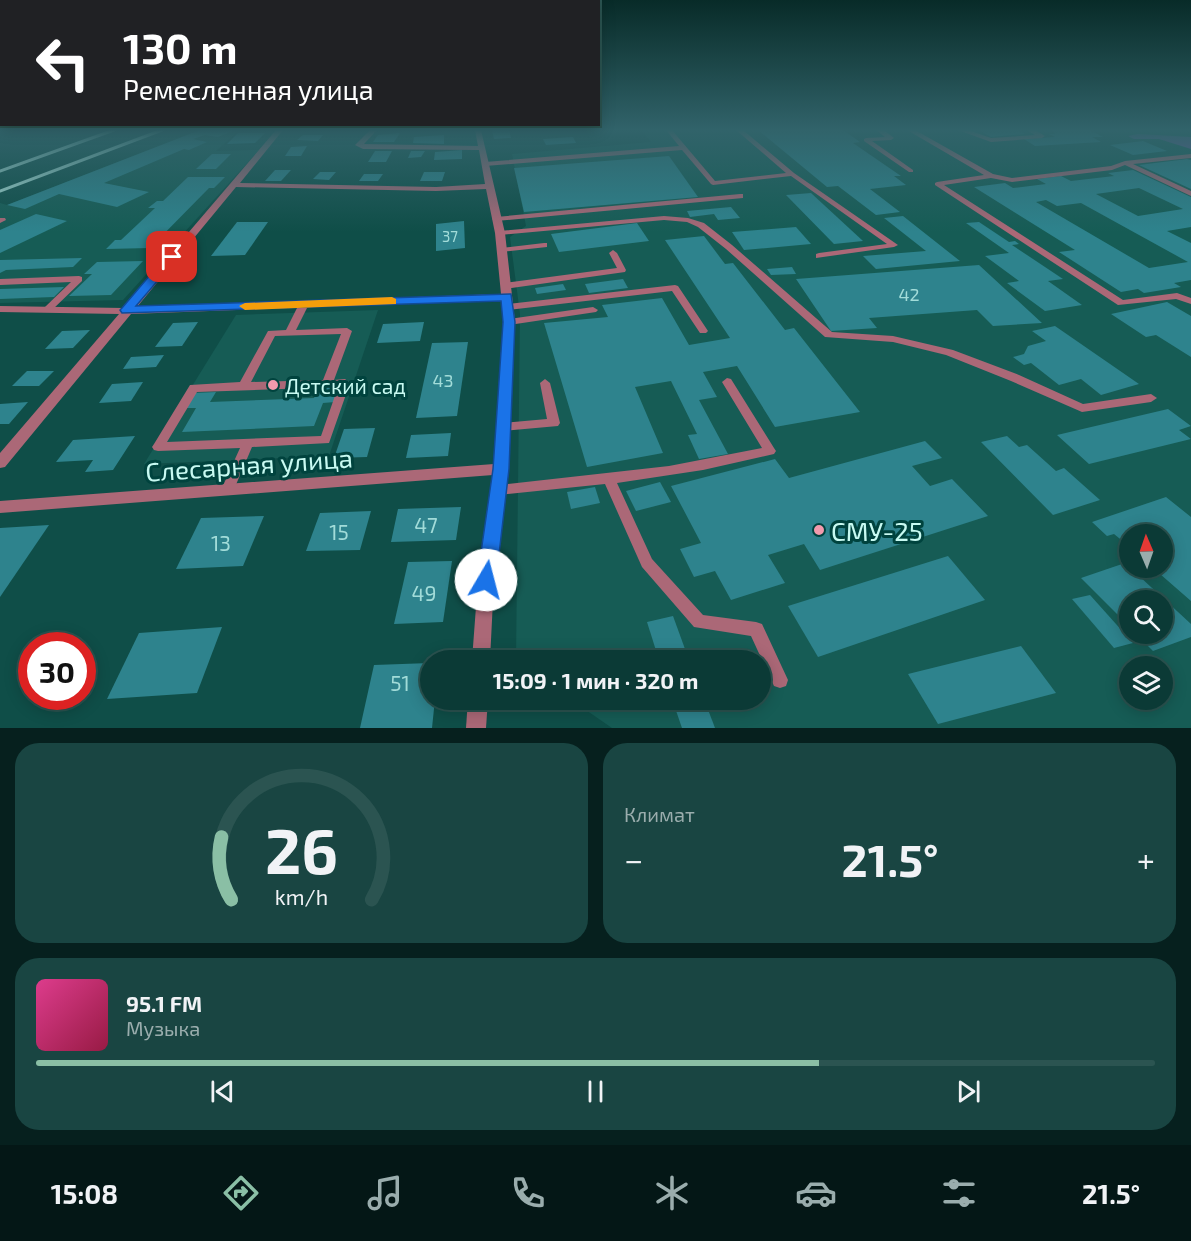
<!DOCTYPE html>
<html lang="ru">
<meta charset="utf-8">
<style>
body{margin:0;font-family:"Exo 2",sans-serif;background:#194542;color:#f1f3f6;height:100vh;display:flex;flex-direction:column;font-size:22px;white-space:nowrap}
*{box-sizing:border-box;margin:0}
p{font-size:20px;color:#9aadad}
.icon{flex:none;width:33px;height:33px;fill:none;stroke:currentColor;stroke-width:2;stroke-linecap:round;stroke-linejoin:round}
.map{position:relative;height:728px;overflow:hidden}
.details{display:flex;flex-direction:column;gap:15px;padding:15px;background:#06201e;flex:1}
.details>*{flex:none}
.hud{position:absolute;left:0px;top:0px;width:600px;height:126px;box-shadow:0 3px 15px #0003,0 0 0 2px #2b5451;background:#202124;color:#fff;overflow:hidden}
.needle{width:39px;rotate:358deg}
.controls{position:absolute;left:1119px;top:524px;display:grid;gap:12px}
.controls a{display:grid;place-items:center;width:54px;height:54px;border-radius:50%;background:#0b3a36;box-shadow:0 3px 15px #0003,0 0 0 2px #2b5451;font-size:30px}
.speed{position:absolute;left:18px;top:632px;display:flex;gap:12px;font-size:30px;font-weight:700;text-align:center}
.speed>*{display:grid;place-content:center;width:78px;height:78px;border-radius:50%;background:#0b3a36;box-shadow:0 3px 15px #0003,0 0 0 2px #2b5451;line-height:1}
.speed .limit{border:9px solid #d22;background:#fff;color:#111}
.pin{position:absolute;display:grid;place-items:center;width:51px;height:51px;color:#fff;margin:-26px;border-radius:12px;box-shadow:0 3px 9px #0006}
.me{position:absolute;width:66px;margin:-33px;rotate:8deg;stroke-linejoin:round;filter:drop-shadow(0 0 4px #0008)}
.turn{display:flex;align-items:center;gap:21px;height:126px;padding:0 24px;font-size:27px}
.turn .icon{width:78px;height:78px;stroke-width:2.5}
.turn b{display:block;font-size:42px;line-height:51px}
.big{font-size:45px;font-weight:700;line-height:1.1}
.details .card{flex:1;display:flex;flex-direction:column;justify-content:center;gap:9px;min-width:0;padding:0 21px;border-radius:24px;background:#194542}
.details .dial{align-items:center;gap:0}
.dial svg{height:156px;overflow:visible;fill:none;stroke:#2b5451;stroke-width:7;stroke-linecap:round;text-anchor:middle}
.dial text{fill:#f1f3f6;stroke:none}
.song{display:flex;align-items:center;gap:18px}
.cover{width:72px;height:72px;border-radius:9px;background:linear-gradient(135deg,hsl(330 70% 55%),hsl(340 70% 35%))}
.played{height:6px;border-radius:3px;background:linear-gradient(90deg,#8abfa5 70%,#2b5451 70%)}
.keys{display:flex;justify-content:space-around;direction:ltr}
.heat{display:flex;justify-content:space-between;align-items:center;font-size:33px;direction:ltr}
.details .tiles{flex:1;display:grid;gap:15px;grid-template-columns:1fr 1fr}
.card:last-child{grid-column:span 2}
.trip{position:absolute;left:420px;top:650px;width:351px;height:60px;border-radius:30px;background:#0b3a36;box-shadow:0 3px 15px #0003,0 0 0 2px #2b5451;font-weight:700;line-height:60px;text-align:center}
.menu{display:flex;height:96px;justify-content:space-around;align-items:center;background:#041716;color:#9aadad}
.menu .icon{width:42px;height:42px}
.menu .on{color:#8abfa5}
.menu b{font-size:27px;color:#f1f3f6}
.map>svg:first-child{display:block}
.built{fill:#165c55;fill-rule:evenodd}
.forest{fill:#7e53a8}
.building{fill:#2e838d;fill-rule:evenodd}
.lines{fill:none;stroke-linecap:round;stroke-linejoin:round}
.service{fill:#ab6877;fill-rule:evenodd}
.minor{fill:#ab6877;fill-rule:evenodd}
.rail{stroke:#a9ded6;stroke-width:3}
.route{fill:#1a73e8;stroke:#114b97;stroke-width:1.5}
.slow{fill:#f59e0b}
.poi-dot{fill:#f29aad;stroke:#00433e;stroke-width:2}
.labels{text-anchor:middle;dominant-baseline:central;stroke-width:6;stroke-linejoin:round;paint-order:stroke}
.far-number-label{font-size:15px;fill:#a2dcd9}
.number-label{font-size:18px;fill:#a2dcd9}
.poi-label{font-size:21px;fill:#c8faf2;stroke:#00433e;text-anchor:start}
.near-number-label{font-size:21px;fill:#a2dcd9}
.near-street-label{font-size:26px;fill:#c8faf2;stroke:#00433e}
.near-poi-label{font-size:26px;fill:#c8faf2;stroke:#00433e;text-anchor:start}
</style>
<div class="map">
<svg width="1191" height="728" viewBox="0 0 1191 728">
<rect width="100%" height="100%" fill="#0f4e48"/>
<g class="built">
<polygon points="200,130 239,130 216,151 259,150 123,300 0,303 0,203 7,205"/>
<path d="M642,130h549v598h-579l-42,-29h190v-39h-244l4,-346 -10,-77 16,-11 -14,-72 139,-12zM1130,534h32v33h-32zM1130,600h32v33h-32zM1130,666h32v33h-32z"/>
<polygon points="378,310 329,456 144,464 236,315"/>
</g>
<polygon class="forest" points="1138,134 1191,137 1191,149 1159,139 1134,139 1128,136"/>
<g class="building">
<polygon points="200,130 235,130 218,137 205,135 193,139 207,142 189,150 184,149 104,183 149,192 117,207 59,194 25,209 7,205"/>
<polygon points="492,130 509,130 511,138 494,139"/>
<polygon points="758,130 843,130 860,142 853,143 901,176 894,176 906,185 870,189 900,212 876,215 838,186 827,187"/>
<polygon points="979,130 1018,130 1025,134 991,137"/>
<polygon points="1050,130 1090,130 1103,137 1092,137 1101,142 1035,146 1024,139 1055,137 1049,134 1056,134"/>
<polygon points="238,133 265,133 255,143 227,144"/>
<polygon points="400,133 394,142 373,142 378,135"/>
<polygon points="303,135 323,135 318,141 297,140"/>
<polygon points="444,135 444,144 413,143 414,137"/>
<polygon points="573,137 576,143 546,145 543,139"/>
<polygon points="1143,141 1167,151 1133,155 1110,145"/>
<polygon points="307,146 301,156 285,156 291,147"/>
<polygon points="462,150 462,159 434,160 435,152"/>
<polygon points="375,151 392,151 386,162 368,162"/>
<polygon points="411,151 425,151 421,157 408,158"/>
<polygon points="212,154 231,154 216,169 196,169"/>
<polygon points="669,156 698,197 524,212 514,168"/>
<polygon points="1187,159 1191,160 1191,189 1139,165"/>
<polygon points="275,170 291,170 281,181 265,181"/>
<path d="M1133,170l58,27v30l-24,4 24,12v37l-17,3 7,4 -37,6 -6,-4 -17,3 -62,-40 16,-2 -101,-63 31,-4 8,5 33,-4 -9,-5 24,-3 10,5 43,-5 -6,-3zM1139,188l44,21 -45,7 -42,-22zM1046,200l11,6 24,-3 107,59 -39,6 -113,-66z"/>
<polygon points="320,172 336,172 329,180 313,179"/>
<polygon points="424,172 445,172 442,181 420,181"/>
<polygon points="364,174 383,174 378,181 359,181"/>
<polygon points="188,177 225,177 214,188 209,188 150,248 106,249 115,240 121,240 155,208 148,208 157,201 163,201"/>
<polygon points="811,193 863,241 834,244 786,195"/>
<polygon points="731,207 740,218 718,220 714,214 690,217 687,211"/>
<polygon points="36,214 67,221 0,253 0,230"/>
<polygon points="903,216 960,261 876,269 863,256 926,251 884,218"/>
<polygon points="464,221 465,248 436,251 436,224"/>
<polygon points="237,222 268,222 245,255 211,256"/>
<polygon points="979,222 1009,242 1015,241 1019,244 1012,245 1063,279 1048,281 1082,305 1045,311 1007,283 1019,281 985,256 1009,253 966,223"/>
<polygon points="637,223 649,241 559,252 551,234"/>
<polygon points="796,227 811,244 744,250 732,232"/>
<polygon points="704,236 725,264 733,263 785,330 794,328 860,412 775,427 737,366 703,372 717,397 699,400 728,454 699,459 688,435 697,434 671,381 635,387 663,453 587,467 544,323 608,317 602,305 662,298 689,345 730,338 665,240"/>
<polygon points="82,258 73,267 6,270 0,273 0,260"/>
<polygon points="143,261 111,295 69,296 92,274 84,274 97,262"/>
<polygon points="979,265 1042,323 993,326 977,310 869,318 877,328 831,331 796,279"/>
<polygon points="792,267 796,274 771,275 767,269"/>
<polygon points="623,279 628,288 589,293 585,284"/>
<polygon points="563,284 566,290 537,294 535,288"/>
<polygon points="64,287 54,297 0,299 0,289"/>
<polygon points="1167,302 1191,316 1191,357 1156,335 1146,337 1111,314"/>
<polygon points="198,322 182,346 155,347 173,323"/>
<polygon points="424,322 420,341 377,343 383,324"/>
<polygon points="1055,326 1139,384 1101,395 1081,379 1059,385 1031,363 1024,365 1013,357 1024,354 1028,346 1046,341 1032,331"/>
<polygon points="90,330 73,348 45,349 62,331"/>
<polygon points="468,342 457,416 416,418 432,343"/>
<polygon points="164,355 156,367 123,369 131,357"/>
<polygon points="27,371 54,371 39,386 12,386"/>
<polygon points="143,382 131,401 99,403 112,384"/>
<polygon points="340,387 335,402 323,403 314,426 182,432 196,408 185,408 194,393 216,392 210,402 314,398 318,388"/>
<polygon points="28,402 9,424 0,424 0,404"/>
<polygon points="1168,409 1191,426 1179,430 1191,439 1089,464 1057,435"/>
<polygon points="375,428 367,457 334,458 344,429"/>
<polygon points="451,433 448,456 406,458 411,435"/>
<polygon points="135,436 113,470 85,472 93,460 56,462 73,440"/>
<polygon points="1007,436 1019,447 1027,445 1056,471 1064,468 1100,500 1053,515 981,442"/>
<polygon points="925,441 942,458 912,466 930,486 952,479 988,516 820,570 804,544 768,555 785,583 731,600 715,571 694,577 680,549 701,543 671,486 775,459 789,478"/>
<polygon points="660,482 671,502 636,511 626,491"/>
<polygon points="595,487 600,503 571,509 567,492"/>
<polygon points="1166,497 1191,517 1191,601 1152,567 1162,567 1162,534 1130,534 1130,547 1114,534 1107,536 1092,522"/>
<polygon points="461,507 456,540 391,542 398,509"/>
<polygon points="371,511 360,550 306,551 320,513"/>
<polygon points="264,516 243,566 176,569 201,518"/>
<polygon points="49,525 0,597 0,528"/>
<polygon points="948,556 985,600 818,657 788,606"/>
<polygon points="452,561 443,622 394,624 408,562"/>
<polygon points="1125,563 1191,624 1191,637 1153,651 1135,633 1162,633 1162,600 1130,600 1130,627 1081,578"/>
<polygon points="1090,595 1133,643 1114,648 1072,599"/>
<polygon points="673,616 689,660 659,660 647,622"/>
<polygon points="222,627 197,693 107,699 139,633"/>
<polygon points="1021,646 1056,693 938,724 908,674"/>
<polygon points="430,663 430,699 435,699 432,728 360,728 374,665"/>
<polygon points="672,699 704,699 715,728 682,728"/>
</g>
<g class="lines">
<g class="service">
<polygon points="666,130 672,130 715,181 786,173 736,130 743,130 794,173 898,245 894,247 816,258 816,254 819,253 887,244 791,176 713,185 711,184 682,150 485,166 482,164 485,162 679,146"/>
<polygon points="876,130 884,130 894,138 891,140 872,141 913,170 913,172 909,172 864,141 864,139 866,138 885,137"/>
<polygon points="907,130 915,130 993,174 1012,178 1111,166 1125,161 1191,154 1191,158 1133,164 1191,191 1191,196 1125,165 1112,170 1012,182 991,178 944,185 1123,300 1177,293 1191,298 1191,304 1176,299 1118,305 935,185 935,183 937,182 984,175"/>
<polygon points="958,130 968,130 991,138 1035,135 1027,130 1035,130 1045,136 1042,138 991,142"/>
<polygon points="740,194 743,194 743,198 496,221 492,219 496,217"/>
<polygon points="664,216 688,218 704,223 732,245 832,332 893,336 953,350 1019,375 1083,404 1151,394 1157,398 1151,402 1082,412 1011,381 946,355 893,342 825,337 726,249 698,227 687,222 664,220 500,235 496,233 500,231"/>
<polygon points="0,218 5,218 6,220 0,223"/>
<polygon points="544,243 547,243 547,247 501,252 497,250 501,248"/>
<polygon points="613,250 617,253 626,270 625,272 505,289 501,286 505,283 617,268 609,253"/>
<polygon points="79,276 82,277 82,281 52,310 46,310 44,308 46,306 71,282 0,285 0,279"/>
<polygon points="675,285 678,286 708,331 706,333 700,333 672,291 508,310 503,307 508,304"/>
<path d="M304,301l5,3 -13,26 51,-2 5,3 -18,49 11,-1 5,4 -21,60 -77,4 -20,47 -5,1 -5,-1 -1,-4 19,-42 -82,3 -4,-1 -2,-3 2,-3 36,-59 50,-3 28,-51 18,-1 13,-26zM341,334l-18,46 -72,2 24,-46zM338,387l-17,49 -154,6 30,-50z"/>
<polygon points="593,307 598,310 596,312 509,325 504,322 509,319"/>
<polygon points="727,378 731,379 774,448 776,451 774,454 703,470 617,483 652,559 703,615 756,622 762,624 788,680 786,686 780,688 774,686 751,636 694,627 642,567 605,484 499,495 494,494 493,490 494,486 499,485 669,466 762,448 722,382"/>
<polygon points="545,379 550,383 560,423 558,426 503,431 499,430 497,427 499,424 503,423 547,419 540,383"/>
</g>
<g class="minor">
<path d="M276,130h7l-43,53 196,4 49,-3 -6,-34 -116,-1 -8,-4 15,-15h7l-13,14 114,2 -3,-16h6l24,103 10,89 -7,147 -14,111 -4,80h-18l6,-80 15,-105 -493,38v-12l494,-37 9,-142 -1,-22 -371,14 -126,153 -5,1v-15l119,-139 -119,-2v-6l124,2zM236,187l200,4 50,-2 9,44 6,61 -364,13z"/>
<polygon points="468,699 488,699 486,728 466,728"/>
</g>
<g class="rail">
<polyline points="0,171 114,130"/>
<polyline points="0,191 162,130"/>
</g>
</g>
<linearGradient id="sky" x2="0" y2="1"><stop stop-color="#082b28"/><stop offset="0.56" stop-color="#31636a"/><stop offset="1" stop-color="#31636a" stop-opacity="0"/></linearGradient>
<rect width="1191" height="232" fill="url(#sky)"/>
<polygon class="route" points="168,254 176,254 178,257 136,306 511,294 515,322 509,469 496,580 493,586 486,589 480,586 477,580 493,469 503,322 501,301 122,313 120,310 122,308"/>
<polygon class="slow" points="392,297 396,299 396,304 245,310 239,306 245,303"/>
<g class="poi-dot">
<circle cx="273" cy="385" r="6"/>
<circle cx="819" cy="530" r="6"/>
</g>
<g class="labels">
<g class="far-number-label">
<text x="450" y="236">37</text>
</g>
<g class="number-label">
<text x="909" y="294">42</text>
<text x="443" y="380">43</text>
</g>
<g class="poi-label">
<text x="285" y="385">Детский сад</text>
</g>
<g class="near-number-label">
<text x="426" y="524">47</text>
<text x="339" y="531">15</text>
<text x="221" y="542">13</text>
<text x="424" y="592">49</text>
<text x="400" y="682">51</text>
</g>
<g class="near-street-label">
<text transform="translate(249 464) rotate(-4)">Слесарная улица</text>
</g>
<g class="near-poi-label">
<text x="831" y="530">СМУ-25</text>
</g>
</g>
</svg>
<div class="controls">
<a><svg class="needle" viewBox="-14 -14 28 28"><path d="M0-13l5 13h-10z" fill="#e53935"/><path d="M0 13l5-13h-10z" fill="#9aadad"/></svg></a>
<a><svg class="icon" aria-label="search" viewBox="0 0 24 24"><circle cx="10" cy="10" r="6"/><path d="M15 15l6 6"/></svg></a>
<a><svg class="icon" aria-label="layers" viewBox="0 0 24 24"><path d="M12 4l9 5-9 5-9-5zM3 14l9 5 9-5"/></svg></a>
</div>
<div class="speed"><div class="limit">30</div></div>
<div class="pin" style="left:172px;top:257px;background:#d93025"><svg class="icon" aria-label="arrive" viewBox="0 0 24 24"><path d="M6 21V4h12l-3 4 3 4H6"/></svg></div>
<svg class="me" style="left:486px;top:580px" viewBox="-20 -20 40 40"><circle r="19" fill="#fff"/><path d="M0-13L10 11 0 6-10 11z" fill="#1a73e8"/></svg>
<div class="trip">15:09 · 1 мин · 320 m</div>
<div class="hud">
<div class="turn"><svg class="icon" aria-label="left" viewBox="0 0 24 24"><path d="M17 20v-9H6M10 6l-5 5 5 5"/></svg><div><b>130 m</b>Ремесленная улица</div></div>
</div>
</div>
<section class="details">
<div class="tiles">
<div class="card dial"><svg viewBox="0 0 100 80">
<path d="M14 69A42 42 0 1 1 86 69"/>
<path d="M14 69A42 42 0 0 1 9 37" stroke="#8abfa5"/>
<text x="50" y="56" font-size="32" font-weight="700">26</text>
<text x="50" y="72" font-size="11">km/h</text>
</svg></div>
<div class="card"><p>Климат</p>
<div class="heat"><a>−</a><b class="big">21.5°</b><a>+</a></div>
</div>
<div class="card">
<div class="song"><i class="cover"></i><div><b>95.1 FM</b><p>Музыка</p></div></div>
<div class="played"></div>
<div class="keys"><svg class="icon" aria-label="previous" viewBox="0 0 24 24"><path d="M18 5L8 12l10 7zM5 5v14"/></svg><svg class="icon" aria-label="pause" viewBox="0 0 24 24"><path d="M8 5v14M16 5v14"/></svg><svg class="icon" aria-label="next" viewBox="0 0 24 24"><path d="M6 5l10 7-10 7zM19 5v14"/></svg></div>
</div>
</div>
</section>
<nav class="menu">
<b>15:08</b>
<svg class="icon on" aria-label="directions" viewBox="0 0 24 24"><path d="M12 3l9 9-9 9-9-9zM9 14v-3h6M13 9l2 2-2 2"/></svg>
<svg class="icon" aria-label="music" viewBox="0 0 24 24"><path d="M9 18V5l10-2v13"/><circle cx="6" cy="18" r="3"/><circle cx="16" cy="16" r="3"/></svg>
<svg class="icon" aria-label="phone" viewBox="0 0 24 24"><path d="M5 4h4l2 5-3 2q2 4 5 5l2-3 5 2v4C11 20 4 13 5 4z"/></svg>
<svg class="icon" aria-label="climate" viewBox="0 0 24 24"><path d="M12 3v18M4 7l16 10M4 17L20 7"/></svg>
<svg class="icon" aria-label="car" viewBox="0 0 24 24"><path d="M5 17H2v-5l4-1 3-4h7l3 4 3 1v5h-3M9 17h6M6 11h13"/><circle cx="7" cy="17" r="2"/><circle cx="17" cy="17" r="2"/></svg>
<svg class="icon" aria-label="filters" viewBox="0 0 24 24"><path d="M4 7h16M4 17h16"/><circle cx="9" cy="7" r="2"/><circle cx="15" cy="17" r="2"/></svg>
<b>21.5°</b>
</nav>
